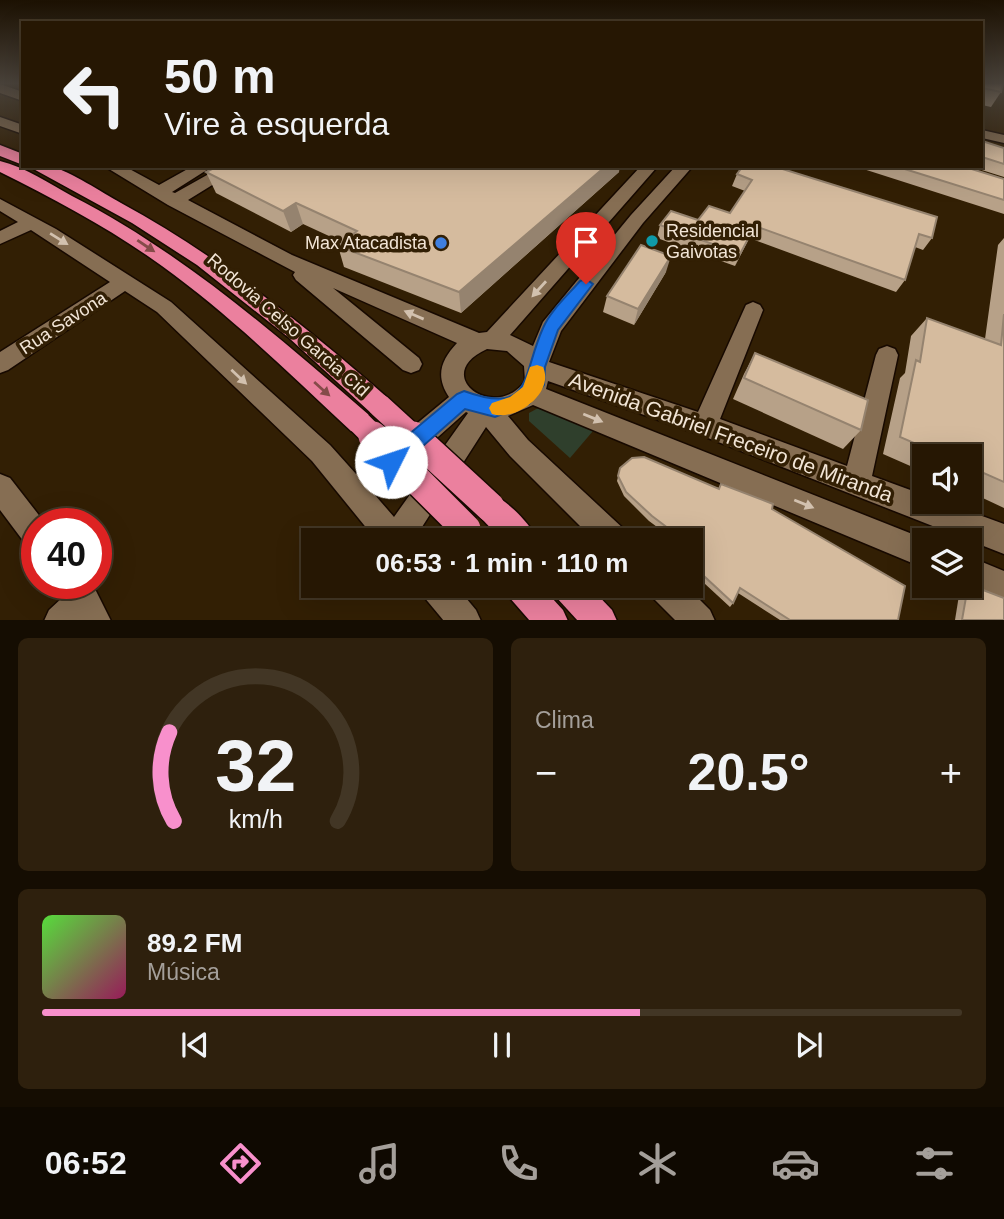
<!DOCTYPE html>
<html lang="pt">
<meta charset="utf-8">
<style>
body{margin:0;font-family:Helvetica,sans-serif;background:#2e200d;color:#f1f3f6;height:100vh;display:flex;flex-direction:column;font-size:26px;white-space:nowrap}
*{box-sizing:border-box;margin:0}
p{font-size:23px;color:#a49f9a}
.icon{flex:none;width:38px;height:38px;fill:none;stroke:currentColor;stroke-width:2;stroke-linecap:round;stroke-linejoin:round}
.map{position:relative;height:620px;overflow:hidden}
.panel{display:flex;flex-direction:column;gap:18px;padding:18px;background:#150d02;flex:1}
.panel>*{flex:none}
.hud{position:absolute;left:21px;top:21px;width:962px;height:147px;border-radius:0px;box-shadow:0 7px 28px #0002,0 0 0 2px #423625;background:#261703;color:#f1f3f6;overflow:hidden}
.tools{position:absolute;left:912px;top:444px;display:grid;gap:14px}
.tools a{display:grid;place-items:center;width:70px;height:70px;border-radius:0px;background:#261703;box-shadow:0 7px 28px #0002,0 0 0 2px #423625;font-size:35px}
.speed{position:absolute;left:21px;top:508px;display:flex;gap:14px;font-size:35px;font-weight:700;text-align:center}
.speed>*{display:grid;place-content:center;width:91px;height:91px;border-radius:50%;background:#261703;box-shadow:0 7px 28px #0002,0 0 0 2px #423625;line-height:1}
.speed .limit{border:10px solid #d22;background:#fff;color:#111}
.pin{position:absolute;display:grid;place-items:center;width:60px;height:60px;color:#fff;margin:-72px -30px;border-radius:50% 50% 50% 0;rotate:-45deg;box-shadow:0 0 7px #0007}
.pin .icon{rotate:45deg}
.me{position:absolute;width:77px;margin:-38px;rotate:49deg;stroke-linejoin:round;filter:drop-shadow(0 0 5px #0008)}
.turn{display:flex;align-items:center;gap:24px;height:147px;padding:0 28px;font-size:32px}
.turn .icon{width:91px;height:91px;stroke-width:2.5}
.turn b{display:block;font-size:49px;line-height:60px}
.big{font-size:52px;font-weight:700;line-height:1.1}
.panel .card{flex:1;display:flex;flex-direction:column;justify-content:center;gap:10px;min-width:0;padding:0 24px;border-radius:10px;background:#2e200d}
.panel .dial{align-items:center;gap:0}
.dial svg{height:182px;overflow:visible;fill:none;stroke:#423625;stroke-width:7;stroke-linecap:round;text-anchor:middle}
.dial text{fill:#f1f3f6;stroke:none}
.song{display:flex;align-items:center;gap:21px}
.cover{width:84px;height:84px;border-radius:10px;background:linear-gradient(135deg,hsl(110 70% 55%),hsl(330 70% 35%))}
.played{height:7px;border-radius:4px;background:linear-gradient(90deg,#f890cc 65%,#423625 65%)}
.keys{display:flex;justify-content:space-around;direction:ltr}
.heat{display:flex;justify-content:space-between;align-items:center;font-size:38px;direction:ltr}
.panel .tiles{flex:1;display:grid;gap:18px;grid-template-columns:1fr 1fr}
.card:last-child{grid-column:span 2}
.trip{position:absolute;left:301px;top:528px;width:402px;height:70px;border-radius:0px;background:#261703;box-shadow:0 7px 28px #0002,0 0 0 2px #423625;font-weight:700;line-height:70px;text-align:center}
.menu{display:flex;height:112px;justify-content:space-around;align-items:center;background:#0f0901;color:#a49f9a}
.menu .icon{width:49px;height:49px}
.menu .selected{color:#f890cc}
.menu b{font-size:32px;color:#f1f3f6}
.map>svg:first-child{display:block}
.green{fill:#2f3f2c}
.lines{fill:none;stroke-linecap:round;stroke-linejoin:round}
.minor-casing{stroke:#170900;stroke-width:3}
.highway-casing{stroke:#170900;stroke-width:3}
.minor{fill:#866e53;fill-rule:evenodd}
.highway{fill:#eb809e;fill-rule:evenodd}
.highway-bridge-far1-casing{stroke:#170900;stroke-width:26;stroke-linecap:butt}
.highway-bridge-casing{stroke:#170900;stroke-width:32;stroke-linecap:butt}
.highway-bridge-far1{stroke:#eb809e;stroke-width:23}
.highway-bridge{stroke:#eb809e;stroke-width:29}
.wall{fill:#b7a188}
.shaded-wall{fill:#95836f}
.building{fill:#d5bb9e;stroke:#95836f;stroke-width:2}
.oneway{fill:#d2c1af}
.oneway2{fill:#854b49}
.route{fill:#1a73e8;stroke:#114b97;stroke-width:2}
.slow{fill:#f59e0b}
.culture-dot{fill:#0f9aa8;stroke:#321f04;stroke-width:2.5}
.shop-dot{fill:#3f7fe0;stroke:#321f04;stroke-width:2.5}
.labels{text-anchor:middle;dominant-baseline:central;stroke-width:7;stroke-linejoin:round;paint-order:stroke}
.poi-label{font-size:18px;fill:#f2e5d6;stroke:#321f04;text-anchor:start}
.street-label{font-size:18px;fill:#f2e5d6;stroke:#321f04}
.near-street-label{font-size:21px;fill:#f2e5d6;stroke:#321f04}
</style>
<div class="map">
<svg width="1004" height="621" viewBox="0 0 1004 621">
<rect width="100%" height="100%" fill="#321f04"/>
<polygon class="green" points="540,407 593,431 570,458 529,421 529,413"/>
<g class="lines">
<defs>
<g id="minor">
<polygon points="0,84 23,92 23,101 0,93"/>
<polygon points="0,117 23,125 23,134 0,126"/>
<polygon points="982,130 1004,135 1004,143 982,138"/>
<path d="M104,166h20l35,19 34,-19h20l-41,26 3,1 48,-27h20l-55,34 104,55 187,78 8,-1 154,-166h17l-148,169 23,11 10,-24 88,-107 45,-49h17l-50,57 -82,108 -12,31 149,50 48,-107 7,-3 7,3 3,5 -43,109 127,47 29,-111 3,-6 8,-3 8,3 3,6 -26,121 52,19v7h20l60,22v30l-306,-120 -150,-53 -2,8 384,152h-6v27l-391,-163 -25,11 20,24 98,91 5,10h-36l-85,-85 -24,-29 -73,114h-36l-65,-80 -155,-149 -32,-21 -117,79 -8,3v-21l110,-70 -79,-52 -31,14v-13l18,-9 -18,-11v-12l56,30 115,73 159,143 26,29 93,-77c-14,-21 -8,-37 8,-54l-124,-55 86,70 3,6 -3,6 -8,3 -8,-3 -107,-90 -3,-5 2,-3 -127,-67zM487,349l20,2 17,15 1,15c-30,42 -96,-6 -38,-32zM466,412l2,1 -74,104 -20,-23z"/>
<polygon points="0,474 10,478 45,523 37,523 37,550 27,546 0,510"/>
<polygon points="970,557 1004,571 1004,601 968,586"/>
<polygon points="57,583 92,583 111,621 44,621 49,610 63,597"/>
<polygon points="420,586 456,586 476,610 481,621 444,621 424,597"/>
<polygon points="648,586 686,586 710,610 715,621 676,621 652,597"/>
</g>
<g id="highway">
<polygon points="0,145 23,154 23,165 0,156"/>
<path d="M0,161c25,6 50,23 72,35 111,57 203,138 297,219l4,8 -4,8 -9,3 -9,-3c-61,-57 -121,-116 -189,-165 -51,-37 -106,-66 -162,-94z"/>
<path d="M28,166c7,0 15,-1 22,0 22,6 51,26 71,37 99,54 183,122 268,196l3,7 -3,7 -9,3 -9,-3 -83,-76 -91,-72 -65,-42z"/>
<path d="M490,493c18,8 40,30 48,48h-35l-23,-24 -4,-10 4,-10z"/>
<polygon points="505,586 541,586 563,610 568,621 530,621 509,597"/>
<polygon points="552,586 589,586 612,610 617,621 578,621 556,597"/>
</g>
</defs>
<use href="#minor" class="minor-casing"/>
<use href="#highway" class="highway-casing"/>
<use href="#minor" class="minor"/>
<use href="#highway" class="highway"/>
<defs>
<g id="highway-bridge-far1">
<polyline points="380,406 415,438"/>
<polyline points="360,423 375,438"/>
</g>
<g id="highway-bridge">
<polyline points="373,436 466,529"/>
<polyline points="413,436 490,507"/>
</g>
</defs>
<use href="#highway-bridge-far1" class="highway-bridge-far1-casing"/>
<use href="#highway-bridge" class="highway-bridge-casing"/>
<use href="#highway-bridge-far1" class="highway-bridge-far1"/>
<use href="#highway-bridge" class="highway-bridge"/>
</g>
<g class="wall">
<polygon points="982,83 1001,92 991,107 982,105"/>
<polygon points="982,141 1004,148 1004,177 969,166 982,166"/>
<polygon points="854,166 962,166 1004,179 1004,214"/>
<polygon points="206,172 619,172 461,313 344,267 338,246 342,242 303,224 291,232 216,193"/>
<polygon points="737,174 932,238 923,250 915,247 905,280 896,292 749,238 735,266 657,238 660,225 698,220 730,213 745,191 732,186"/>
<polygon points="1004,238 1004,508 970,492 970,457 924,457 924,472 883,454 900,378 905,373 911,336 927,318 985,339 998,245"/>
<polygon points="666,272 634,325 603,312 607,296"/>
<polygon points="755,353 861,430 843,449 733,399 744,374"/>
<polygon points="620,468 719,488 772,509 898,620 780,620 738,593 733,603 730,607 691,571 691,541 676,541 649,521 624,496 617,481"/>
<polygon points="965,586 970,586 1004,620 955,620 960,589"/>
</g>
<g class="shaded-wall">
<polygon points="606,166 620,166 619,172 461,313 459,292"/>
<polygon points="296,203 303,224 291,232 283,211"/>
<polygon points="755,226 735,266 740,254"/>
<polygon points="671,256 666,272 634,325 638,309"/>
</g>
<g class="building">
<polygon points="982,83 1003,83 1001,92 982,88"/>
<polygon points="982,141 1004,148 1004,164 982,157"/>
<polygon points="218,166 606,166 459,292 338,246 357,231 296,203 283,211 206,172"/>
<polygon points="743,166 773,166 937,217 932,238 919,234 905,280 755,226 740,254 660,225 671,211 698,220 709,206 730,213 752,180 737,174"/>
<polygon points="895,166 962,166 1004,179 1004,200"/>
<polygon points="641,245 671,256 638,309 607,296"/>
<polygon points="1004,314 1004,482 970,467 970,457 946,457 900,437 916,360 920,362 927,318 1001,345"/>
<polygon points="755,353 868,400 861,430 744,378"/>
<polygon points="644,457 719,489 721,484 773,504 772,509 905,586 898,620 790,620 740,588 733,603 691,564 691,541 685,541 652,516 626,492 618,476 620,468 632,458"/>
<polygon points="970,585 1004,598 1004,620 962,620 968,586"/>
</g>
<defs><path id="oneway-solid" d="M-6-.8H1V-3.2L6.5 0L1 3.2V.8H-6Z" transform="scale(1.75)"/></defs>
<g class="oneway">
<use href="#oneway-solid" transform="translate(59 239) rotate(32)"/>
<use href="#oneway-solid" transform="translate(539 289) rotate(132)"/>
<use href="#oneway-solid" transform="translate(414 315) rotate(-157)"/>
<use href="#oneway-solid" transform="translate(239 377) rotate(43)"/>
<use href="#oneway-solid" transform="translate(593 418) rotate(22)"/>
<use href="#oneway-solid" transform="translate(804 504) rotate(22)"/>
</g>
<g class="oneway2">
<use href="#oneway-solid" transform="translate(146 246) rotate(34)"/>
<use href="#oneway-solid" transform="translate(322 389) rotate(42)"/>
</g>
<linearGradient id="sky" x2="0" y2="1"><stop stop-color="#1c1102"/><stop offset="0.49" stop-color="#49423a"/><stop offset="1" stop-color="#49423a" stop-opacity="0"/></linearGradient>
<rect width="1004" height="170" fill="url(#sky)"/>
<path class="route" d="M586,279l7,5 -35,46 -13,37 -1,18 -15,19 -34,13 -30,-8 -67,59 -7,3 -7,-3 -3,-6 3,-7 73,-61 7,-3c69,25 57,-14 79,-63 7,-17 25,-33 37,-47z"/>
<path class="slow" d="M537,365l6,2c12,26 -28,55 -51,47l-3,-6 3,-5 18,-6 13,-10 7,-20z"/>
<circle class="culture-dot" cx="652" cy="241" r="7"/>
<circle class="shop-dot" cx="441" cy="243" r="7"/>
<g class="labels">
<g class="poi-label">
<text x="666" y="231">Residencial<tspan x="666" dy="21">Gaivotas</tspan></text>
<text x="427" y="243" text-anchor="end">Max Atacadista</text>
</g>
<g class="street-label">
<text transform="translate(63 323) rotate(-33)">Rua Savona</text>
<text transform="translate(288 325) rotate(41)">Rodovia Celso Garcia Cid</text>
</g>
<g class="near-street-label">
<text transform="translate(731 437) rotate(20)">Avenida Gabriel Freceiro de Miranda</text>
</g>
</g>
</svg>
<div class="tools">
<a><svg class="icon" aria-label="sound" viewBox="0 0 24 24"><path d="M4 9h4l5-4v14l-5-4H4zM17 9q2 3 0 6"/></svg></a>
<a><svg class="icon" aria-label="layers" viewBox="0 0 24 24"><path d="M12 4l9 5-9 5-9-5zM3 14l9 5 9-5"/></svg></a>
</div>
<div class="speed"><div class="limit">40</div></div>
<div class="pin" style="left:586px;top:284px;background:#d93025"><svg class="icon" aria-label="arrive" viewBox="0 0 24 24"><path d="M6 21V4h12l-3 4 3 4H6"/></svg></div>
<svg class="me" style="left:391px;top:462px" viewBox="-20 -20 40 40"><circle r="19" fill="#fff"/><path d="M0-13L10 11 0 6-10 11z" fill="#1a73e8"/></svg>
<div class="trip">06:53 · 1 min · 110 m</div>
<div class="hud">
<div class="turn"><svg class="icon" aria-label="left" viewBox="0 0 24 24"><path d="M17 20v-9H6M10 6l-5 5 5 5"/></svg><div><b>50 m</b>Vire à esquerda</div></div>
</div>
</div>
<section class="panel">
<div class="tiles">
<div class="card dial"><svg viewBox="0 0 100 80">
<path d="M14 69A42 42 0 1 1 86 69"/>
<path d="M14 69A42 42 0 0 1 12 30" stroke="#f890cc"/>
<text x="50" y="56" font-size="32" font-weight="700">32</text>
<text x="50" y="72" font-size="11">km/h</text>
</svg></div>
<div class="card"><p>Clima</p>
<div class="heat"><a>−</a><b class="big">20.5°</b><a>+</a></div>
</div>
<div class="card">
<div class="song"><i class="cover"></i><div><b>89.2 FM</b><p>Música</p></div></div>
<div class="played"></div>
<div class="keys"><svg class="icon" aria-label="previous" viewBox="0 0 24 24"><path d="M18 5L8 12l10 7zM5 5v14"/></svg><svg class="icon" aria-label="pause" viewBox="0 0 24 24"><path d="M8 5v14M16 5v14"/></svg><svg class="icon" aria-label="next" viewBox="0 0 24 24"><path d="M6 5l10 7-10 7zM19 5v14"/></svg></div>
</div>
</div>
</section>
<nav class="menu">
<b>06:52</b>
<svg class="icon selected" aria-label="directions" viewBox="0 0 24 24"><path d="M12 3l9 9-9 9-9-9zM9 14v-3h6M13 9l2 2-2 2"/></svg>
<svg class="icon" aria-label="music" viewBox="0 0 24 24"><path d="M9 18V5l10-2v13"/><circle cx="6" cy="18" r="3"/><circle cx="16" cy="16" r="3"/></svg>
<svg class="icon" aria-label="phone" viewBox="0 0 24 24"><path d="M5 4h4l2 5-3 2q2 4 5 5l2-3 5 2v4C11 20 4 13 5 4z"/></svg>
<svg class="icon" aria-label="climate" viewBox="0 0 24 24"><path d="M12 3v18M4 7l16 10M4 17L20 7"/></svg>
<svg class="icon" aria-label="car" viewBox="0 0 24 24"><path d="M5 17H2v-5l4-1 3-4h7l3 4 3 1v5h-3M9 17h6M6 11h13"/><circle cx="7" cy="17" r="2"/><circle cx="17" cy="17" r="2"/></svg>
<svg class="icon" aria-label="filters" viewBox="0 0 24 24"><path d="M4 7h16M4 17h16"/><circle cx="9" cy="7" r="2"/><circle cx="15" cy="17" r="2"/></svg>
</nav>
